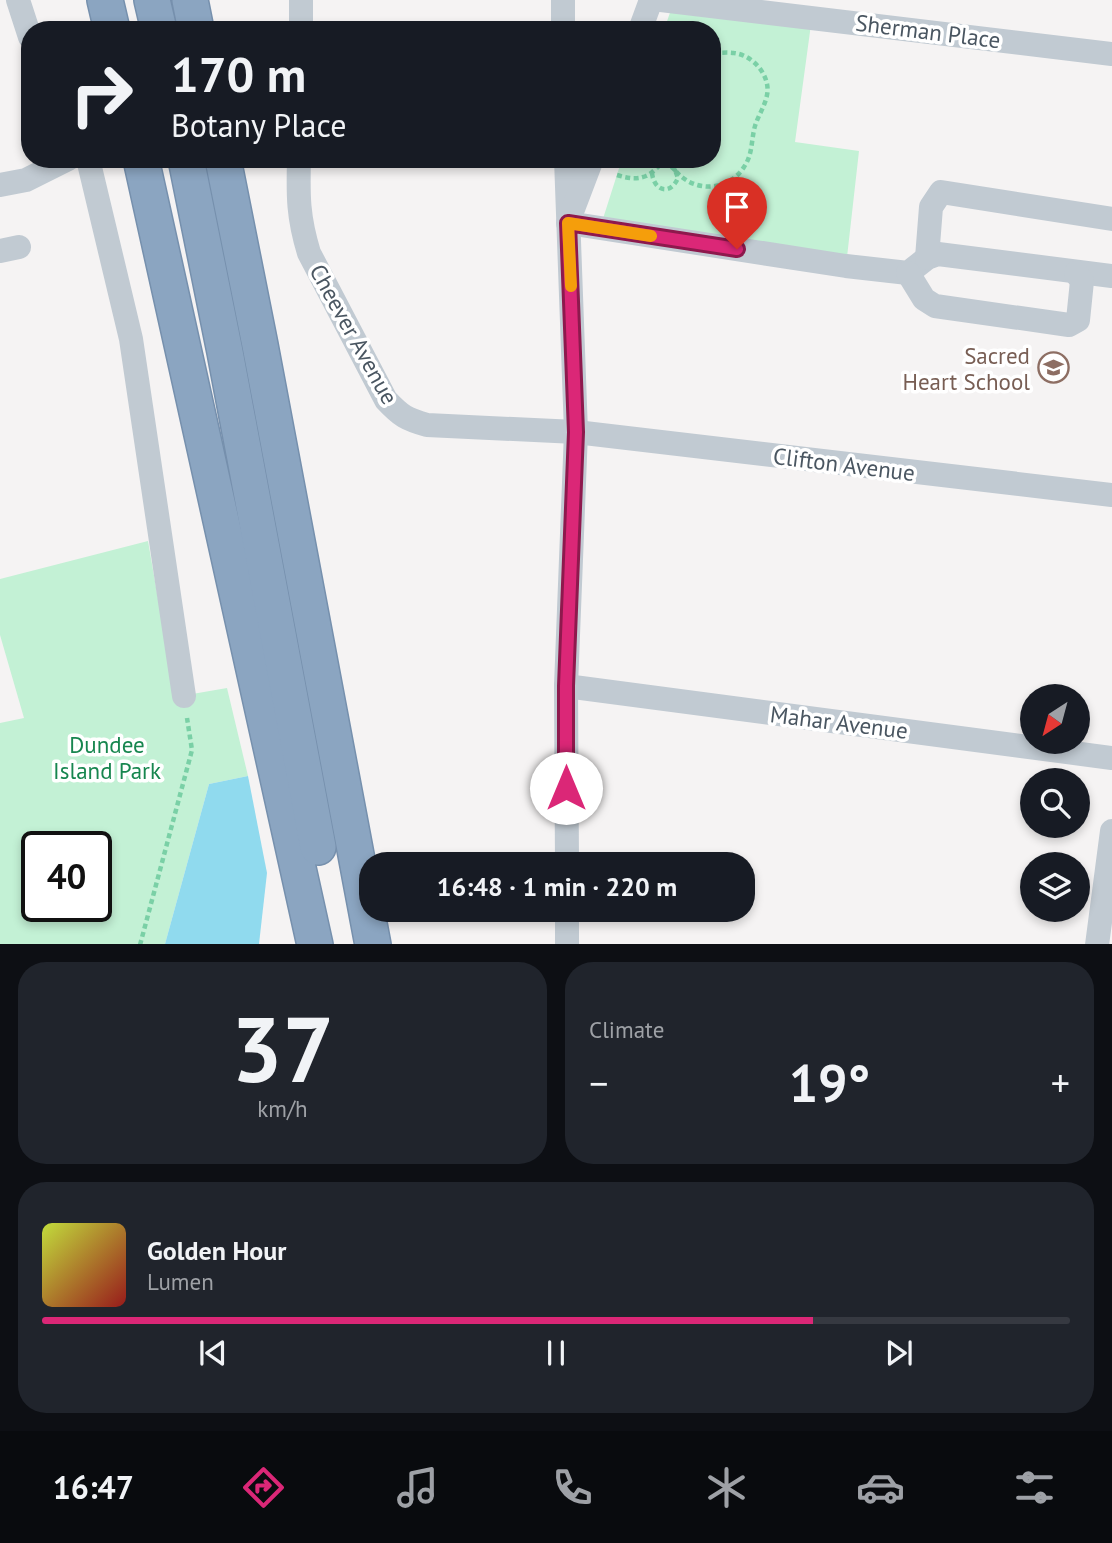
<!DOCTYPE html>
<meta charset="utf-8">
<style>
body{margin:0;font-family:"PT Sans",sans-serif;background:#20242c;color:#f1f3f6;height:100vh;display:flex;flex-direction:column;font-size:26px;white-space:nowrap}
*{box-sizing:border-box;margin:0}
p{font-size:23px;color:#9ea1a6}
.icon{flex:none;width:38px;height:38px;fill:none;stroke:currentColor;stroke-width:2;stroke-linecap:round;stroke-linejoin:round}
.map{position:relative;height:944px;overflow:hidden}
.panel{display:flex;flex-direction:column;gap:18px;padding:18px;background:#0d0f14;flex:1}
.panel>*{flex:none}
.guide{position:absolute;left:21px;top:21px;width:700px;height:147px;border-radius:28px;box-shadow:0 4px 10px #0003;background:#171b24;color:#f1f3f6;overflow:hidden}
.needle{width:46px;rotate:216deg}
.tools{position:absolute;left:1020px;top:684px;display:grid;gap:14px}
.tools a{display:grid;place-items:center;width:70px;height:70px;border-radius:50%;background:#171b24;box-shadow:0 4px 10px #0003;font-size:35px}
.speed{position:absolute;left:21px;top:831px;display:flex;gap:14px;font-size:35px;font-weight:700;text-align:center}
.speed>*{display:grid;place-content:center;width:91px;height:91px;border-radius:50%;background:#171b24;box-shadow:0 4px 10px #0003;line-height:1}
.speed .limit{border:4px solid #111;border-radius:10px;background:#fff;color:#111}
.pin{position:absolute;display:grid;place-items:center;width:60px;height:60px;color:#fff;margin:-72px -30px;border-radius:50% 50% 50% 0;rotate:-45deg;box-shadow:0 0 7px #0007}
.pin .icon{rotate:45deg}
.me{position:absolute;width:77px;margin:-38px;rotate:0deg;stroke-linejoin:round;filter:drop-shadow(0 0 5px #0008)}
.turn{display:flex;align-items:center;gap:24px;height:147px;padding:0 35px;font-size:32px}
.turn .icon{width:91px;height:91px;stroke-width:2.5}
.turn b{display:block;font-size:49px;line-height:60px}
.big{font-size:52px;font-weight:800;line-height:1.1}
.panel .card{flex:1;display:flex;flex-direction:column;justify-content:center;gap:10px;min-width:0;padding:0 24px;border-radius:28px;background:#20242c}
.panel .dial{align-items:center;gap:0}
.dial b{font-size:91px;line-height:1}
.song{display:flex;align-items:center;gap:21px}
.cover{width:84px;height:84px;border-radius:10px;background:linear-gradient(135deg,hsl(70 70% 55%),hsl(0 70% 35%))}
.played{height:7px;border-radius:4px;background:linear-gradient(90deg,#db2777 75%,#363941 75%)}
.keys{display:flex;justify-content:space-around;direction:ltr}
.heat{display:flex;justify-content:space-between;align-items:center;font-size:38px;direction:ltr}
.panel .tiles{flex:1;display:grid;gap:18px;grid-template-columns:1fr 1fr}
.card:last-child{grid-column:span 2}
.trip{position:absolute;left:359px;top:852px;width:396px;height:70px;border-radius:28px;background:#171b24;box-shadow:0 4px 10px #0003;font-weight:800;line-height:70px;text-align:center}
.menu{display:flex;height:112px;justify-content:space-around;align-items:center;background:#090b0e;color:#9ea1a6}
.menu .icon{width:49px;height:49px}
.menu .on{color:#db2777}
.menu b{font-size:32px;color:#f1f3f6}
.map>svg:first-child{display:block}
.green{fill:#c3f1d5;fill-rule:evenodd}
.water{fill:#90daee}
.lines{fill:none;stroke-linecap:round;stroke-linejoin:round}
.highway-casing{stroke:#7690ad;stroke-width:38}
.path{stroke:#7ad0a6;stroke-width:4.5;stroke-dasharray:5 3.5;stroke-linecap:butt}
.minor{stroke:#c1cad2;stroke-width:24}
.highway{stroke:#8ba5c1;stroke-width:35}
.route-casing{stroke:#8e194d;stroke-width:18}
.route{stroke:#db2777;stroke-width:12}
.slow{stroke:#f59e0b;stroke-width:12}
.labels{text-anchor:middle;dominant-baseline:central;stroke-width:7;stroke-linejoin:round;paint-order:stroke}
.street-label{font-size:23px;fill:#4a5661;stroke:#fff}
.education-label{font-size:23px;fill:#785e54;stroke:#fff;text-anchor:end}
.park-label{font-size:23px;fill:#17864f;stroke:#fff}
</style>
<div class="map">
<svg width="1112" height="945" viewBox="0 0 1112 945">
<rect width="100%" height="100%" fill="#f5f3f3"/>
<g class="green">
<polygon points="674,1 812,17 795,142 859,151 846,266 600,228 622,159 712,159 712,30 664,30"/>
<path d="M148,541l27,156 52,-9 21,88 -39,8 -44,160h-165v-221l24,-5 -24,-83v-56zM37,847h59v59h-59z"/>
</g>
<polygon class="water" points="248,776 267,873 259,944 165,944 209,784"/>
<g class="lines">
<defs>
<g id="highway">
<polyline points="105,0 112,30"/>
<polyline points="152,0 159,30"/>
<polyline points="190,0 196,30"/>
<polyline points="141,159 315,945"/>
<polyline points="186,159 225,352 318,847"/>
<polyline points="223,159 260,345 373,945"/>
</g>
</defs>
<use href="#highway" class="highway-casing"/>
<g class="path">
<path d="M652,173c2,18 18,23 26,5l-3,-8c18,23 53,22 69,-3 9,-13 7,-27 11,-41 3,-10 10,-20 12,-31 4,-19 -14,-40 -33,-42 -7,-1 -15,0 -22,0"/>
<path d="M617,175c10,3 19,5 29,1 12,-5 14,-20 29,-6l-6,-11"/>
<polyline points="140,945 192,750 187,718"/>
</g>
<g class="minor">
<polyline points="18,0 30,37"/>
<polyline points="661,0 1112,54"/>
<polyline points="301,30 301,0"/>
<polyline points="563,30 563,0"/>
<polyline points="640,30 651,0"/>
<polyline points="88,159 131,339 184,696"/>
<path d="M299,159c-1,37 -1,58 10,94l77,147c15,16 20,19 41,25l149,7 536,63"/>
<polyline points="566,159 576,432 566,686 567,864"/>
<polyline points="0,185 26,180 68,159"/>
<polyline points="573,209 592,159"/>
<polyline points="568,223 846,266 908,273 927,258 938,254 1112,276"/>
<polyline points="0,251 19,247"/>
<polyline points="927,258 931,207 941,192 1112,219"/>
<polyline points="908,273 924,299 935,306 1069,325 1078,320 1082,281 1076,273"/>
<polyline points="566,686 1112,758"/>
<polyline points="567,910 567,945"/>
<polyline points="1097,945 1112,831"/>
</g>
<use href="#highway" class="highway"/>
</g>
<g class="lines">
<defs>
<polyline id="route" points="566,788 566,686 576,432 568,223 737,249"/>
</defs>
<use href="#route" class="route-casing"/>
<use href="#route" class="route"/>
<polyline class="slow" points="571,286 568,223 651,236"/>
</g>
<defs>
<symbol id="school-ring" viewBox="-11 -11 22 22"><circle r="9.5" fill="#fff" stroke="#8d6e63" stroke-width="1.5"/><path d="M0-5L7-2L0 1L-7-2ZM-4 1L0 2.5L4 1V4Q0 6-4 4Z" fill="#8d6e63"/></symbol>
</defs>
<g fill-rule="evenodd">
<use href="#school-ring" x="1036" y="350" width="35" height="35"/>
</g>
<g class="labels">
<g class="street-label">
<text transform="translate(928 31) rotate(7)">Sherman Place</text>
<text transform="translate(354 334) rotate(61)">Cheever Avenue</text>
<text transform="translate(844 464) rotate(7)">Clifton Avenue</text>
<text transform="translate(839 722) rotate(7)">Mahar Avenue</text>
</g>
<g class="education-label">
<text x="1030" y="355">Sacred<tspan x="1030" dy="26">Heart School</tspan></text>
</g>
<g class="park-label">
<text x="107" y="744">Dundee<tspan x="107" dy="26">Island Park</tspan></text>
</g>
</g>
</svg>
<div class="tools">
<a><svg class="needle" viewBox="-14 -14 28 28"><path d="M0-13l5 13h-10z" fill="#e53935"/><path d="M0 13l5-13h-10z" fill="#9ea1a6"/></svg></a>
<a><svg class="icon" aria-label="search" viewBox="0 0 24 24"><circle cx="10" cy="10" r="6"/><path d="M15 15l6 6"/></svg></a>
<a><svg class="icon" aria-label="layers" viewBox="0 0 24 24"><path d="M12 4l9 5-9 5-9-5zM3 14l9 5 9-5"/></svg></a>
</div>
<div class="speed"><div class="limit">40</div></div>
<div class="pin" style="left:737px;top:249px;background:#d93025"><svg class="icon" aria-label="arrive" viewBox="0 0 24 24"><path d="M6 21V4h12l-3 4 3 4H6"/></svg></div>
<svg class="me" style="left:566px;top:788px" viewBox="-20 -20 40 40"><circle r="19" fill="#fff"/><path d="M0-13L10 11 0 6-10 11z" fill="#db2777"/></svg>
<div class="trip">16:48 · 1 min · 220 m</div>
<div class="guide">
<div class="turn"><svg class="icon" aria-label="right" viewBox="0 0 24 24"><path d="M7 20v-9h11M14 6l5 5-5 5"/></svg><div><b>170 m</b>Botany Place</div></div>
</div>
</div>
<section class="panel">
<div class="tiles">
<div class="card dial"><b>37</b><p>km/h</p></div>
<div class="card"><p>Climate</p>
<div class="heat"><a>−</a><b class="big">19°</b><a>+</a></div>
</div>
<div class="card">
<div class="song"><i class="cover"></i><div><b>Golden Hour</b><p>Lumen</p></div></div>
<div class="played"></div>
<div class="keys"><svg class="icon" aria-label="previous" viewBox="0 0 24 24"><path d="M18 5L8 12l10 7zM5 5v14"/></svg><svg class="icon" aria-label="pause" viewBox="0 0 24 24"><path d="M8 5v14M16 5v14"/></svg><svg class="icon" aria-label="next" viewBox="0 0 24 24"><path d="M6 5l10 7-10 7zM19 5v14"/></svg></div>
</div>
</div>
</section>
<nav class="menu">
<b>16:47</b>
<svg class="icon on" aria-label="directions" viewBox="0 0 24 24"><path d="M12 3l9 9-9 9-9-9zM9 14v-3h6M13 9l2 2-2 2"/></svg>
<svg class="icon" aria-label="music" viewBox="0 0 24 24"><path d="M9 18V5l10-2v13"/><circle cx="6" cy="18" r="3"/><circle cx="16" cy="16" r="3"/></svg>
<svg class="icon" aria-label="phone" viewBox="0 0 24 24"><path d="M5 4h4l2 5-3 2q2 4 5 5l2-3 5 2v4C11 20 4 13 5 4z"/></svg>
<svg class="icon" aria-label="climate" viewBox="0 0 24 24"><path d="M12 3v18M4 7l16 10M4 17L20 7"/></svg>
<svg class="icon" aria-label="car" viewBox="0 0 24 24"><path d="M5 17H2v-5l4-1 3-4h7l3 4 3 1v5h-3M9 17h6M6 11h13"/><circle cx="7" cy="17" r="2"/><circle cx="17" cy="17" r="2"/></svg>
<svg class="icon" aria-label="filters" viewBox="0 0 24 24"><path d="M4 7h16M4 17h16"/><circle cx="9" cy="7" r="2"/><circle cx="15" cy="17" r="2"/></svg>
</nav>
